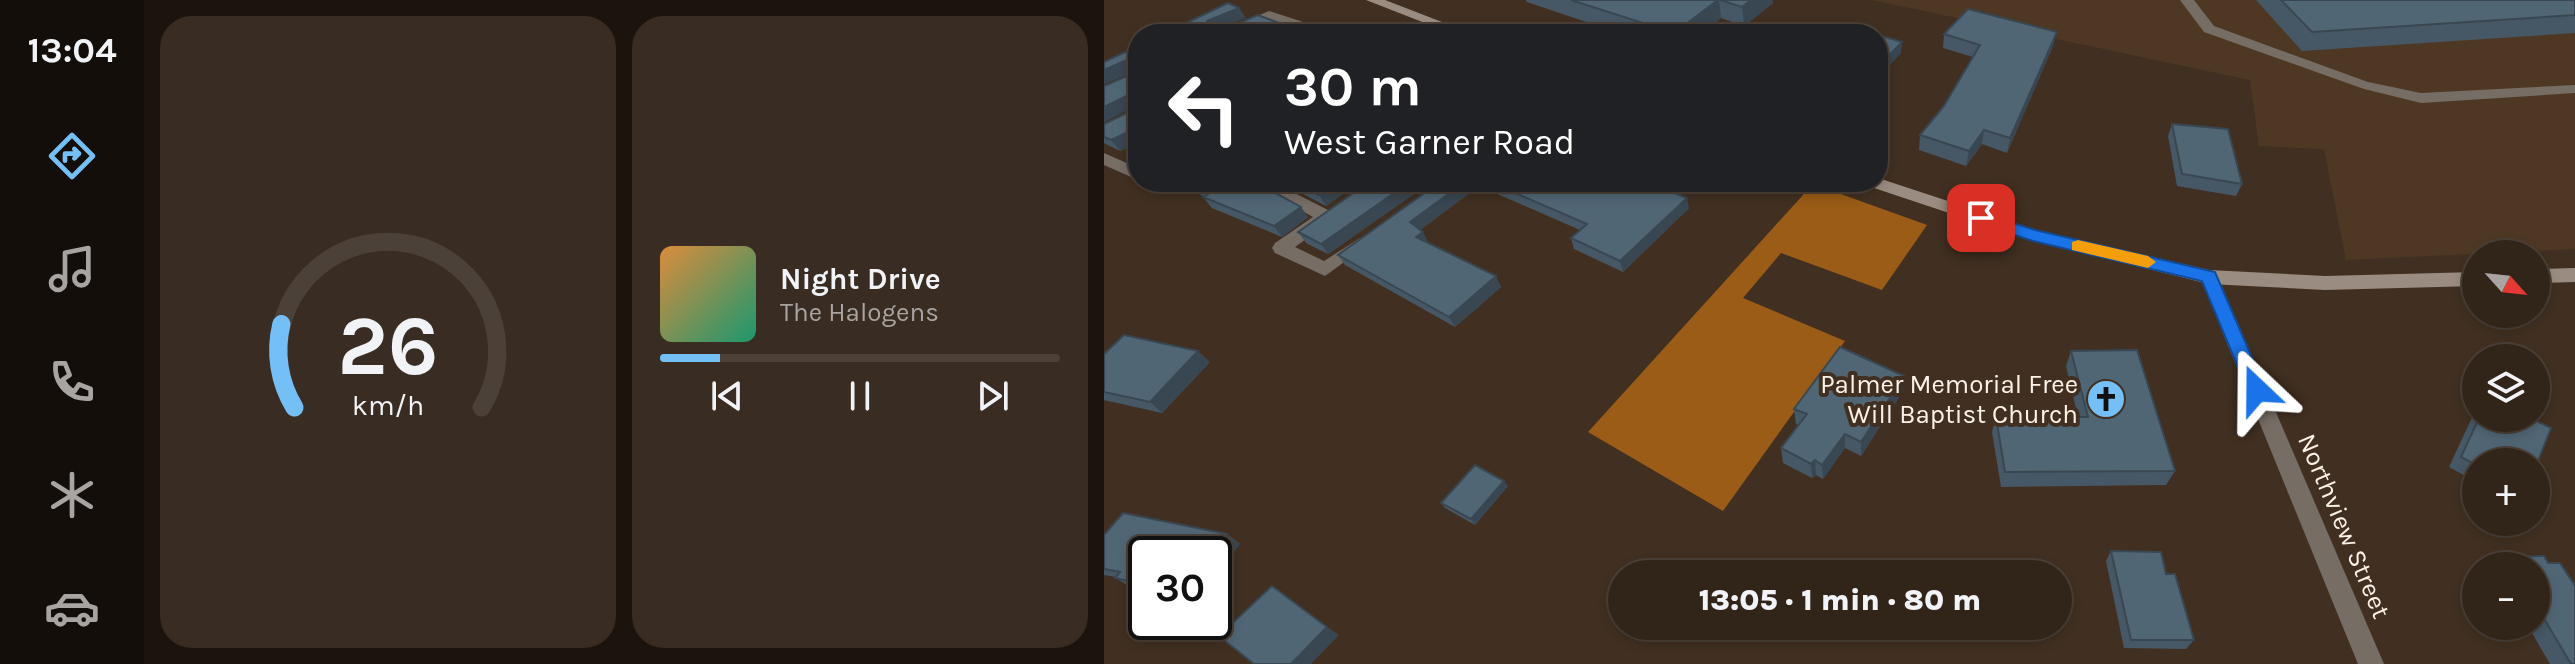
<!DOCTYPE html>
<meta charset="utf-8">
<style>
body{margin:0;font-family:Karla,sans-serif;background:#392c22;color:#f1f3f6;height:100vh;display:flex;flex-direction:column;font-size:30px;white-space:nowrap}
*{box-sizing:border-box;margin:0}
p{font-size:26px;color:#a8a4a2}
.icon{flex:none;width:44px;height:44px;fill:none;stroke:currentColor;stroke-width:2;stroke-linecap:round;stroke-linejoin:round}
.map{position:relative;flex:1;overflow:hidden}
.details{display:flex;flex-direction:column;gap:16px;padding:16px;background:#1b140e;width:960px}
.details>*{flex:none}
.banner{position:absolute;left:24px;top:24px;width:760px;height:168px;border-radius:32px;box-shadow:0 4px 12px #0003,0 0 0 2px #4c4138;background:#202124;color:#fff;overflow:hidden}
.needle{width:52px;rotate:117deg}
.buttons{position:absolute;left:1358px;top:240px;display:grid;gap:16px}
.buttons a{display:grid;place-items:center;width:88px;height:88px;border-radius:50%;background:#312419;box-shadow:0 4px 12px #0003,0 0 0 2px #4c4138;font-size:40px}
.speed{position:absolute;left:24px;top:536px;display:flex;gap:16px;font-size:40px;font-weight:700;text-align:center}
.speed>*{display:grid;place-content:center;width:104px;height:104px;border-radius:50%;background:#312419;box-shadow:0 4px 12px #0003,0 0 0 2px #4c4138;line-height:1}
.speed .limit{border:4px solid #111;border-radius:12px;background:#fff;color:#111}
.pin{position:absolute;display:grid;place-items:center;width:68px;height:68px;color:#fff;margin:-34px;border-radius:16px;box-shadow:0 4px 12px #0006}
.me{position:absolute;width:88px;margin:-44px;rotate:337deg;stroke-linejoin:round;filter:drop-shadow(0 0 6px #0008)}
.turn{display:flex;align-items:center;gap:28px;height:168px;padding:0 24px;font-size:36px}
.turn .icon{width:104px;height:104px;stroke-width:2.5}
.turn b{display:block;font-size:56px;line-height:68px}
.details .widget{flex:1;display:flex;flex-direction:column;justify-content:center;gap:12px;min-width:0;padding:0 28px;border-radius:32px;background:#392c22}
.details .dial{align-items:center;gap:0}
.dial svg{height:208px;overflow:visible;fill:none;stroke:#4c4138;stroke-width:7;stroke-linecap:round;text-anchor:middle}
.dial text{fill:#f1f3f6;stroke:none}
.song{display:flex;align-items:center;gap:24px}
.cover{width:96px;height:96px;border-radius:12px;background:linear-gradient(135deg,hsl(30 70% 55%),hsl(160 70% 35%))}
.played{height:8px;border-radius:4px;background:linear-gradient(90deg,#74c0f6 15%,#4c4138 15%)}
.keys{display:flex;justify-content:space-around;direction:ltr}
.details .tiles{flex:1;display:grid;gap:16px;grid-template-columns:repeat(2,1fr)}
.trip{position:absolute;left:504px;top:560px;width:464px;height:80px;border-radius:40px;background:#312419;box-shadow:0 4px 12px #0003,0 0 0 2px #4c4138;font-weight:800;line-height:80px;text-align:center}
main{display:flex;flex:1;min-height:0}
.dock{display:flex;flex-direction:column;width:144px;justify-content:space-around;align-items:center;background:#140e0a;color:#a8a4a2}
.dock .icon{width:56px;height:56px}
.dock .selected{color:#74c0f6}
.dock b{font-size:36px;color:#f1f3f6}
.map>svg:first-child{display:block}
.built{fill:#4e3824}
.forest{fill:#9a5c16}
.lines{fill:none;stroke-linecap:round;stroke-linejoin:round}
.lane{fill:#766d65;fill-rule:evenodd}
.street{fill:#766d65;fill-rule:evenodd}
.secondary{fill:#9a8c80;fill-rule:evenodd}
.wall{fill:#465865}
.shaded-wall{fill:#394752}
.building{fill:#516675;stroke:#394752;stroke-width:2}
.route{fill:#1a73e8;stroke:#114b97;stroke-width:2}
.slow{fill:#f59e0b}
.labels{text-anchor:middle;dominant-baseline:central;stroke-width:8;stroke-linejoin:round;paint-order:stroke}
.poi-label{font-size:26px;fill:#fdf2e8;stroke:#413021;text-anchor:end}
.street-label{font-size:26px;fill:#fdf2e8;stroke:#413021}
</style>
<main>
<nav class="dock">
<b>13:04</b>
<svg class="icon selected" aria-label="directions" viewBox="0 0 24 24"><path d="M12 3l9 9-9 9-9-9zM9 14v-3h6M13 9l2 2-2 2"/></svg>
<svg class="icon" aria-label="music" viewBox="0 0 24 24"><path d="M9 18V5l10-2v13"/><circle cx="6" cy="18" r="3"/><circle cx="16" cy="16" r="3"/></svg>
<svg class="icon" aria-label="phone" viewBox="0 0 24 24"><path d="M5 4h4l2 5-3 2q2 4 5 5l2-3 5 2v4C11 20 4 13 5 4z"/></svg>
<svg class="icon" aria-label="climate" viewBox="0 0 24 24"><path d="M12 3v18M4 7l16 10M4 17L20 7"/></svg>
<svg class="icon" aria-label="car" viewBox="0 0 24 24"><path d="M5 17H2v-5l4-1 3-4h7l3 4 3 1v5h-3M9 17h6M6 11h13"/><circle cx="7" cy="17" r="2"/><circle cx="17" cy="17" r="2"/></svg>
</nav>
<section class="details">
<div class="tiles">
<div class="widget dial"><svg viewBox="0 0 100 80">
<path d="M14 69A42 42 0 1 1 86 69"/>
<path d="M14 69A42 42 0 0 1 9 37" stroke="#74c0f6"/>
<text x="50" y="56" font-size="32" font-weight="700">26</text>
<text x="50" y="72" font-size="11">km/h</text>
</svg></div>
<div class="widget">
<div class="song"><i class="cover"></i><div><b>Night Drive</b><p>The Halogens</p></div></div>
<div class="played"></div>
<div class="keys"><svg class="icon" aria-label="previous" viewBox="0 0 24 24"><path d="M18 5L8 12l10 7zM5 5v14"/></svg><svg class="icon" aria-label="pause" viewBox="0 0 24 24"><path d="M8 5v14M16 5v14"/></svg><svg class="icon" aria-label="next" viewBox="0 0 24 24"><path d="M6 5l10 7-10 7zM19 5v14"/></svg></div>
</div>
</div>
</section>
<div class="map">
<svg width="1471" height="664" viewBox="0 0 1471 664">
<rect width="100%" height="100%" fill="#413021"/>
<polygon class="built" points="768,0 1471,0 1471,249 1242,260 1220,149 1155,146 1146,80"/>
<polygon class="forest" points="709,184 823,225 778,290 677,253 639,298 741,341 619,511 484,432"/>
<g class="lines">
<g class="lane">
<polygon points="1076,0 1090,0 1110,26 1264,82 1317,93 1471,85 1471,93 1317,103 1260,89 1100,32"/>
<polygon points="165,11 227,31 229,34 208,34 165,20 130,34 111,34"/>
<polygon points="0,153 34,168 34,180 0,165"/>
<polygon points="147,182 169,182 228,212 231,216 228,220 191,247 220,261 256,238 265,244 221,276 171,253 168,248 171,243 209,217"/>
</g>
<polygon class="street" points="1105,270 1114,277 1280,664 1254,664 1096,277"/>
<g class="secondary">
<polygon points="262,0 281,0 369,34 349,34"/>
<polygon points="774,178 932,230 1105,270 1221,276 1372,272 1372,286 1221,290 1105,284 923,239 764,186 762,182 774,182"/>
<polygon points="1471,268 1471,282 1432,283 1432,269"/>
</g>
</g>
<g class="wall">
<polygon points="422,0 669,0 669,3 640,26 617,18 597,34 518,34 423,2"/>
<polygon points="1152,0 1471,0 1471,33 1198,51"/>
<polygon points="840,34 949,46 903,153 878,144 862,166 815,150 816,135 840,106 869,57 839,48"/>
<polygon points="34,46 34,163 23,151 28,145 16,151 0,143 0,124 27,111 27,108 0,122 0,86 27,74 28,72 0,84"/>
<polygon points="1068,124 1138,184 1132,196 1073,186 1064,136"/>
<polygon points="72,182 152,182 204,217 178,237 108,208 99,197 101,197"/>
<polygon points="176,182 256,182 222,206"/>
<polygon points="265,182 327,182 224,254 202,243 194,232"/>
<polygon points="336,182 544,182 585,208 519,272 470,249 467,238 476,230 375,186 316,230 324,242 323,243 397,287 351,327 241,265 234,255"/>
<polygon points="967,351 1071,471 1062,485 897,487 888,432 892,417 974,417 962,366"/>
<polygon points="0,354 106,362 58,413 0,400"/>
<polygon points="799,391 757,456 741,448 719,479 712,475 708,478 679,463 677,448 695,425 692,424 690,409"/>
<polygon points="1372,409 1372,418 1426,418 1372,462 1372,482 1345,467"/>
<polygon points="404,486 371,525 341,508 337,503"/>
<polygon points="123,534 136,544 42,554 42,591 27,587 11,578 12,577 0,575 0,535"/>
<polygon points="1007,551 1062,574 1090,640 1082,649 1020,648 1002,561"/>
<polygon points="1403,557 1444,563 1470,584 1471,664 1446,664 1424,626 1432,626 1432,566 1389,566"/>
</g>
<g class="shaded-wall">
<polygon points="615,0 617,18 597,34 570,34"/>
<polygon points="647,0 669,0 669,3 640,26 638,7"/>
<polygon points="135,8 142,18 110,31 102,26 103,21"/>
<polygon points="953,32 949,46 903,153 906,138"/>
<polygon points="798,42 797,53 774,78 774,67"/>
<polygon points="25,59 33,69 0,84 0,70"/>
<polygon points="24,95 33,105 0,122 0,107"/>
<polygon points="880,130 878,144 862,166 865,151"/>
<polygon points="26,131 34,142 16,151 7,140"/>
<polygon points="234,182 256,182 222,206 215,195"/>
<polygon points="306,182 327,182 224,254 217,244"/>
<polygon points="361,182 373,182 375,186 312,233 306,222"/>
<polygon points="583,198 585,208 519,272 516,261"/>
<polygon points="197,207 204,217 178,237 170,226"/>
<polygon points="319,232 324,242 317,248 312,237"/>
<polygon points="392,276 397,287 351,327 345,317"/>
<polygon points="94,351 106,362 58,413 46,402"/>
<polygon points="800,376 799,391 757,456 757,442"/>
<polygon points="741,434 741,448 719,479 718,465"/>
<polygon points="711,460 712,475 708,478 707,464"/>
<polygon points="400,481 404,486 371,525 367,519"/>
<polygon points="123,534 136,544 110,578 110,554 108,554"/>
<polygon points="223,627 235,635 207,664 187,664"/>
</g>
<g class="building">
<polygon points="467,0 614,0 570,33"/>
<polygon points="616,0 647,0 638,7"/>
<polygon points="1177,0 1471,0 1471,15 1208,32"/>
<polygon points="124,3 135,8 103,21 102,26 125,27 154,15 203,34 59,34"/>
<polygon points="864,9 953,32 906,138 880,130 865,151 816,135 840,106 876,45 840,34"/>
<polygon points="739,24 772,34 728,34"/>
<polygon points="774,35 798,42 774,67"/>
<polygon points="34,46 34,156 23,151 28,146 26,131 7,140 0,137 0,124 27,111 28,96 24,95 0,107 0,86 27,74 29,62 25,59 0,70 0,62"/>
<polygon points="1068,124 1124,129 1138,184 1078,174"/>
<polygon points="84,182 152,182 197,207 170,226 99,197 106,193"/>
<polygon points="189,182 234,182 215,195"/>
<polygon points="265,182 306,182 217,244 194,232"/>
<polygon points="336,182 361,182 306,222 319,232 312,237 392,276 345,317 234,255"/>
<polygon points="386,182 544,182 583,198 516,261 467,238 483,224"/>
<polygon points="20,335 94,351 46,402 0,392 0,354"/>
<polygon points="736,347 800,376 757,442 741,434 718,465 711,460 707,464 677,448 703,414 690,409"/>
<polygon points="1033,350 1071,471 901,472 892,417 984,417 967,351"/>
<polygon points="1375,418 1426,418 1447,428 1432,466 1432,462 1372,462 1372,465 1357,457"/>
<polygon points="371,465 400,481 367,519 337,503"/>
<polygon points="19,513 123,534 108,554 42,554 41,585 11,578 16,572 0,569 0,535"/>
<polygon points="1007,551 1057,552 1062,574 1071,574 1090,640 1027,640"/>
<polygon points="1440,556 1444,563 1456,563 1470,584 1471,584 1471,664 1467,664 1432,605 1432,566 1409,566 1403,557"/>
<polygon points="168,586 223,627 187,664 150,664 115,636"/>
</g>
<polygon class="route" points="877,213 931,230 1111,272 1162,390 1159,396 1146,396 1098,281 929,241 871,222 869,218"/>
<polygon class="slow" points="974,240 1044,256 1052,262 1044,268 968,250 968,242"/>
<defs>
<symbol id="church-disc" viewBox="-11 -11 22 22"><circle r="9.5" fill="#74c0f6" stroke="#413021"/><path d="M-1.2-6h2.4v3.5h3.3v2.4h-3.3V6h-2.4V-.1h-3.3v-2.4h3.3Z" fill="#111"/></symbol>
</defs>
<g fill-rule="evenodd">
<use href="#church-disc" x="980" y="377" width="44" height="44"/>
</g>
<g class="labels">
<g class="poi-label">
<text x="974" y="384">Palmer Memorial Free<tspan x="974" dy="30">Will Baptist Church</tspan></text>
</g>
<g class="street-label">
<text transform="translate(1240 526) rotate(67)">Northview Street</text>
</g>
</g>
</svg>
<div class="buttons">
<a><svg class="needle" viewBox="-14 -14 28 28"><path d="M0-13l5 13h-10z" fill="#e53935"/><path d="M0 13l5-13h-10z" fill="#a8a4a2"/></svg></a>
<a><svg class="icon" aria-label="layers" viewBox="0 0 24 24"><path d="M12 4l9 5-9 5-9-5zM3 14l9 5 9-5"/></svg></a>
<a>+</a>
<a>−</a>
</div>
<div class="speed"><div class="limit">30</div></div>
<div class="pin" style="left:877px;top:218px;background:#d93025"><svg class="icon" aria-label="arrive" viewBox="0 0 24 24"><path d="M6 21V4h12l-3 4 3 4H6"/></svg></div>
<svg class="me" style="left:1153px;top:390px" viewBox="-20 -20 40 40"><path d="M0-17L14 15 0 8-14 15z" fill="#1a73e8" stroke="#fff" stroke-width="4"/></svg>
<div class="trip">13:05 · 1 min · 80 m</div>
<div class="banner">
<div class="turn"><svg class="icon" aria-label="left" viewBox="0 0 24 24"><path d="M17 20v-9H6M10 6l-5 5 5 5"/></svg><div><b>30 m</b>West Garner Road</div></div>
</div>
</div>
</main>
